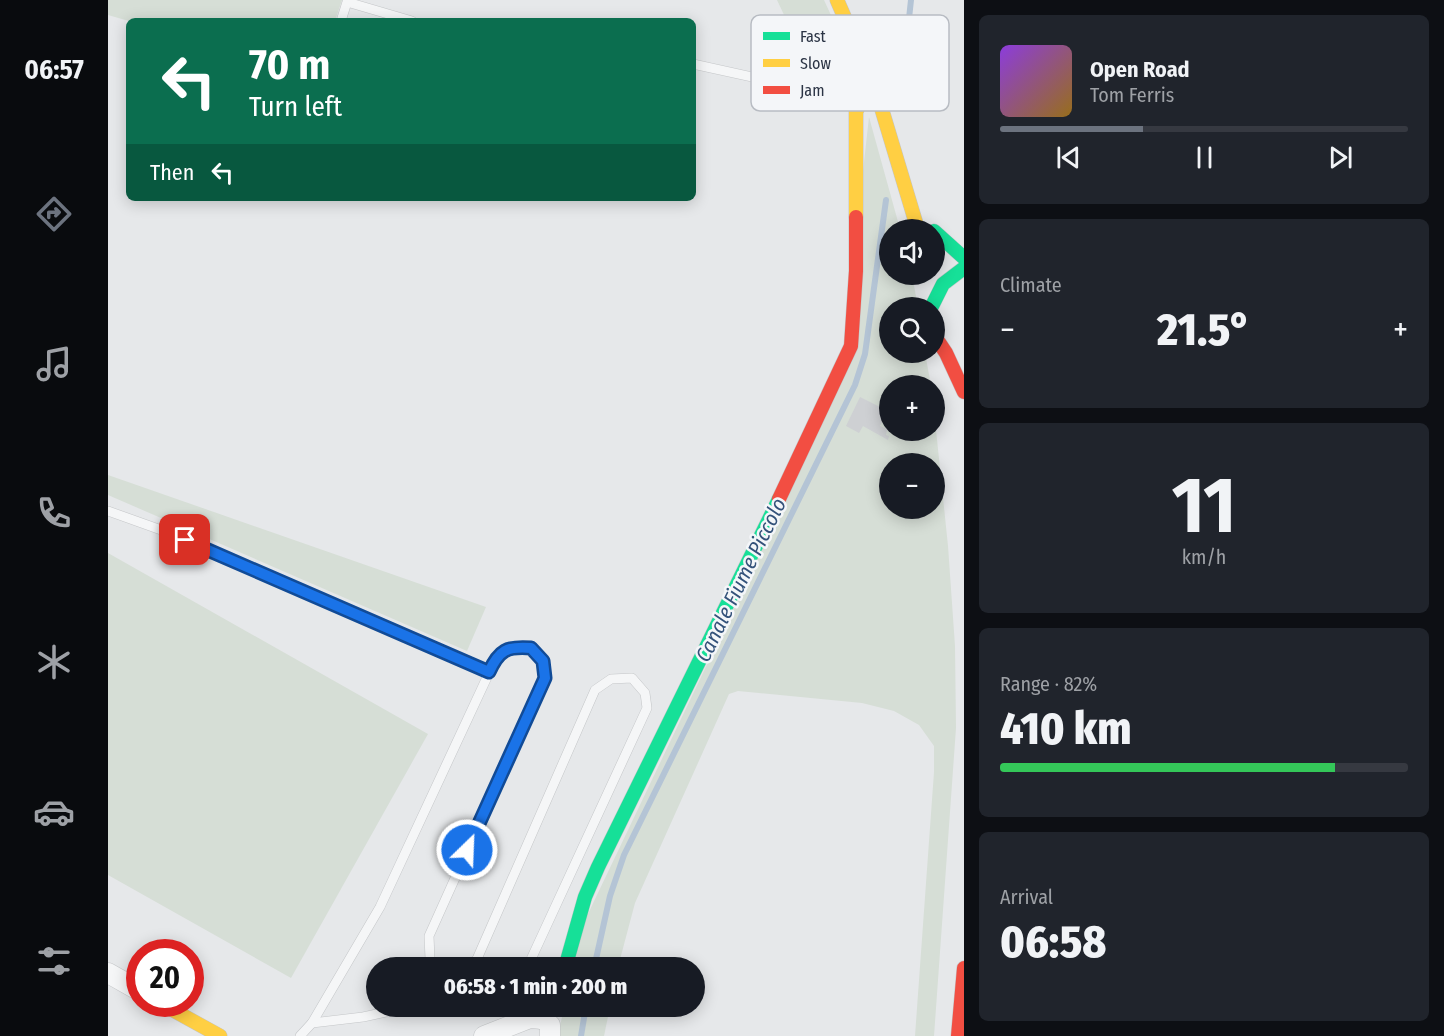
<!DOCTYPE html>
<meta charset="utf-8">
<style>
body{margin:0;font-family:"Fira Sans Condensed",sans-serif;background:#20242c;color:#f1f3f6;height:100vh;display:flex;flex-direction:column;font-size:22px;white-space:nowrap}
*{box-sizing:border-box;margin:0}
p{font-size:20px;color:#9ea1a6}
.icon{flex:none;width:33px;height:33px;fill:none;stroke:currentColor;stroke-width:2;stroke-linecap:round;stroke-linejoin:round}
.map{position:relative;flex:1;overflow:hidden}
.sheet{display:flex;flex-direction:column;gap:15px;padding:15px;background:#0d0f14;width:480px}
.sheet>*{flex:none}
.hud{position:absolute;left:18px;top:18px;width:570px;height:183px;border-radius:9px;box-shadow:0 3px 15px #0003;background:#0b6e4f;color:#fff;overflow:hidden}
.buttons{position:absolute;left:771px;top:219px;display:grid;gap:12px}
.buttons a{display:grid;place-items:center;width:66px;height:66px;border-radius:50%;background:#171b24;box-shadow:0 3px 15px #0003;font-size:30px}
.speed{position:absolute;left:18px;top:939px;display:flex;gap:12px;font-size:30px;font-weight:700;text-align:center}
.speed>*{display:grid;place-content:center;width:78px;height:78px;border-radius:50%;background:#171b24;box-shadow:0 3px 15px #0003;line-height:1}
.speed .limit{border:9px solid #d22;background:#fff;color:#111}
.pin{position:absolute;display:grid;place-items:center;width:51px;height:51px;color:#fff;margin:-26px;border-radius:12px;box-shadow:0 3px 9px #0006}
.me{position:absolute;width:66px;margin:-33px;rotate:24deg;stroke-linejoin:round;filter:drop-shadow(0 0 4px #0008)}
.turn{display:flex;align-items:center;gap:21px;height:126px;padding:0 24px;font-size:27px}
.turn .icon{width:78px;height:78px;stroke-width:2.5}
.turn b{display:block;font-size:42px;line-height:51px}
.then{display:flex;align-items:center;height:57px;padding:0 24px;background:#0003;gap:12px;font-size:22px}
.big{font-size:45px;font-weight:800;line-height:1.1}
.sheet .widget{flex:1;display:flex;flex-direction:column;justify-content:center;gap:9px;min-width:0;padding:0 21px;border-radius:9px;background:#20242c}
.sheet .dial{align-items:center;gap:0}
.dial b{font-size:78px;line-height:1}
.song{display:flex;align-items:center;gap:18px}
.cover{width:72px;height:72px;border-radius:9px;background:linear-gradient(135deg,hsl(270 70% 55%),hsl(40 70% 35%))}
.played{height:6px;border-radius:3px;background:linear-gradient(90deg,#6c737f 35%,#363941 35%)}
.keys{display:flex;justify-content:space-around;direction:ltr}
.heat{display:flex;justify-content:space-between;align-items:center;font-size:33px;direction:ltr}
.charge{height:9px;border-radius:4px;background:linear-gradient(90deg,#34c759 82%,#363941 0)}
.trip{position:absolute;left:258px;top:957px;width:339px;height:60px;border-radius:30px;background:#171b24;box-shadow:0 3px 15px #0003;font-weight:800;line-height:60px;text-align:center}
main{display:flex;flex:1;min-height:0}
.menu{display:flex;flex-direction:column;width:108px;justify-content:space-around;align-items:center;background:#090b0e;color:#9ea1a6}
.menu .icon{width:42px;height:42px}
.menu .current{color:#6c737f}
.menu b{font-size:27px;color:#f1f3f6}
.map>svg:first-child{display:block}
.green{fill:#d6ded6;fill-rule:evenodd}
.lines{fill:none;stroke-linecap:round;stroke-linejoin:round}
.stream{stroke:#b4c4d5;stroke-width:6}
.building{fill:#ced0d3}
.lane-casing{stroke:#c4c6c8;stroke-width:10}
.street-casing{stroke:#c4c6c8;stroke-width:21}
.fast-casing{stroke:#c4c6c8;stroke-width:15}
.slow-casing{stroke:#c4c6c8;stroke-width:15}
.jam-casing{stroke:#c4c6c8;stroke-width:15}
.lane{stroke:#f5f6f7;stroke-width:9}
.street{stroke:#f5f6f7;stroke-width:20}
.fast{stroke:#16e098;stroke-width:14}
.slow{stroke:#ffcf43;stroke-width:14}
.jam{stroke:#f24e42;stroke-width:14}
.route-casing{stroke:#114b97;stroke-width:15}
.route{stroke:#1a73e8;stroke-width:10}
.labels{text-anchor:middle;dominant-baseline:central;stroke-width:5;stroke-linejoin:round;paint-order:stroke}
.water-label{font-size:21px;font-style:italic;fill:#34527a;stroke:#f4f6f9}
.key{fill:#f4f6f9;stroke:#b8bcc3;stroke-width:1.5}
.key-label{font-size:16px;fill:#2b3445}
</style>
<main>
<nav class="menu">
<b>06:57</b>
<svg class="icon current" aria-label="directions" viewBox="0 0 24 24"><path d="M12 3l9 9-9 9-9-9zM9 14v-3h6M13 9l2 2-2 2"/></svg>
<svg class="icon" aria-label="music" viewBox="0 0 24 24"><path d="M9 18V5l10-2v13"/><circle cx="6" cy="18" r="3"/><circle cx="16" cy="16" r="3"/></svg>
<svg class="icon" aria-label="phone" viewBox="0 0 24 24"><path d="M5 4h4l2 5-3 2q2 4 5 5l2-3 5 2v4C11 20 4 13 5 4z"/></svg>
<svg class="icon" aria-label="climate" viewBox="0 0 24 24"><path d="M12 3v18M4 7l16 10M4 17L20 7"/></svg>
<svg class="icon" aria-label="car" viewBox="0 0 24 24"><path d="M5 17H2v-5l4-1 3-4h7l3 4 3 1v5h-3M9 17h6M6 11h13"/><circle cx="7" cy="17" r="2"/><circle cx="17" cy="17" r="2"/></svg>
<svg class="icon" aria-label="filters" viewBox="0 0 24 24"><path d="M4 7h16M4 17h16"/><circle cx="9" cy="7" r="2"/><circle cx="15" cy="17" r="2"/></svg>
</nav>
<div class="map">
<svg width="856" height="1036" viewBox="0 0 856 1036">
<rect width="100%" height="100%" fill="#e6e8ea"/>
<g class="green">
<polygon points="0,0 234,0 227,21 21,21 0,15"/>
<polygon points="669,0 716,0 743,59 742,68 745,81 738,86 712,86 715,64 694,53"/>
<path d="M761,117l31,112 -10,1v44l22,1 6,32 -28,1v44l35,1 6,32 -41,1v44h44l1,-10 13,126 7,100 1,82 -22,308h-19l19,-264v-26l-15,-21 -25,-14 -32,-8 -124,-12 -9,3 -94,209 -17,64 -46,1 14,-50 253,-530zM782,464h44v44h-44z"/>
<polygon points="0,475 378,607 359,651 0,495"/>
<polygon points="0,553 320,734 183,978 0,875"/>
<polygon points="456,1007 502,1007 496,1036 450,1036"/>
</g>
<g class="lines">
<g class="stream">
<polyline points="795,74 803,0"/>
<polyline points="486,968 502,896 516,855 747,385 757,354 778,200"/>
<polyline points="473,1036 478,1006"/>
</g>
</g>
<polygon class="building" points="752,397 780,411 772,426 779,429 782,423 782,430 787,430 786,433 779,430 778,435 781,436 780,440 755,426 751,433 738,426"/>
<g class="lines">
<defs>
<g id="lane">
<polyline points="233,21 239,2 304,21"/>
<polyline points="585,64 712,92 737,89 755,81"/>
<polyline points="0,511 56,531 381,672"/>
<polyline points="358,968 369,959 487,690 503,679 524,678 537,693 539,708 419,968"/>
<polyline points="204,1023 255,1017 306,1006"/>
<polyline points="192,1036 204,1023 272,907 388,658 404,646 423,648 435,661 437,678 321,936 322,959 330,968"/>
</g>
<g id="street">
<polyline points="0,973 32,991"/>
<polyline points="435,1019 442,1025 442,1036"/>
<polyline points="376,1036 422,1018 435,1019"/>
</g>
<g id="fast">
<polyline points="826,231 856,258"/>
<polyline points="823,308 835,284 856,268"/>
<polyline points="457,968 477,897 490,867 671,499"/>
</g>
<g id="slow">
<polyline points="729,0 768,90 810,230"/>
<polyline points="748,217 748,112 763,78"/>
<polyline points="54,1004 112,1036"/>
</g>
<g id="jam">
<polyline points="826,335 838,353 856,392"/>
<polyline points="671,499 743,346 748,271 748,217"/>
<polyline points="850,1036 856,968"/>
</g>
</defs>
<use href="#lane" class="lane-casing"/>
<use href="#street" class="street-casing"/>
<use href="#fast" class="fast-casing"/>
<use href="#slow" class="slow-casing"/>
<use href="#jam" class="jam-casing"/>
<use href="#lane" class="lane"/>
<use href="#street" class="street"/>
<use href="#fast" class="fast"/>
<use href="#slow" class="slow"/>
<use href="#jam" class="jam"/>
</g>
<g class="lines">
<defs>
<path id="route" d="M77,540l304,132c10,-22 18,-26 42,-24l12,13 2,17 -78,172"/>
</defs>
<use href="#route" class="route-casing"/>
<use href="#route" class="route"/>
</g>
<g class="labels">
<g class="water-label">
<text transform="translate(633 580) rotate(-64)">Canale Fiume Piccolo</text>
</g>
</g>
<rect x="643" y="15" width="198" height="96" rx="9" class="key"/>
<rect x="655" y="32" width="27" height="8" fill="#16e098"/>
<rect x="655" y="59" width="27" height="8" fill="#ffcf43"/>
<rect x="655" y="86" width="27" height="8" fill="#f24e42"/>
<g class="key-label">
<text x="692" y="42">Fast</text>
<text x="692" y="69">Slow</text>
<text x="692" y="96">Jam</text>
</g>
</svg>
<div class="buttons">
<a><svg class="icon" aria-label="sound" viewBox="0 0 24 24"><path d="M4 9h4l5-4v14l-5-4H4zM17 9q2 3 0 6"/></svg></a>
<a><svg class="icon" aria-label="search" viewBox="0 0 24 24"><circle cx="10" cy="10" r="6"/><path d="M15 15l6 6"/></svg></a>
<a>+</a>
<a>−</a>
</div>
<div class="speed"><div class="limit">20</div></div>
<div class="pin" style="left:77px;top:540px;background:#d93025"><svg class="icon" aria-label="arrive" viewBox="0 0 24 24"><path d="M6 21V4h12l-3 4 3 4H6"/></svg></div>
<svg class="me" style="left:359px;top:850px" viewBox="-20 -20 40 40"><circle r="17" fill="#1a73e8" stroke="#fff" stroke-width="3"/><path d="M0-11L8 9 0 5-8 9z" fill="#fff"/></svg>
<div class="trip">06:58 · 1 min · 200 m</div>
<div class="hud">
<div class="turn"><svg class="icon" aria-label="left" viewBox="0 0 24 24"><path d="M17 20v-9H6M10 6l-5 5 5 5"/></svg><div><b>70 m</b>Turn left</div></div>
<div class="then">Then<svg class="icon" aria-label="left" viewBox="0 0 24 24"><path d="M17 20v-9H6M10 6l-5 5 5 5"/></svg></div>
</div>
</div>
<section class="sheet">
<div class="widget">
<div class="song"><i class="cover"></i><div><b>Open Road</b><p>Tom Ferris</p></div></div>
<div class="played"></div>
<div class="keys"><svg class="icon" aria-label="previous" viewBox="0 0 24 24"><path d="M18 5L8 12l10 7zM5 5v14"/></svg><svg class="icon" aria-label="pause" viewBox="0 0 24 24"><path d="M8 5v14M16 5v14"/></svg><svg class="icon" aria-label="next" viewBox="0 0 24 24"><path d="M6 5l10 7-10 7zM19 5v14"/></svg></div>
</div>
<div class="widget"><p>Climate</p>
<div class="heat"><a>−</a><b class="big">21.5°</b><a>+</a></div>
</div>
<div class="widget dial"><b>11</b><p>km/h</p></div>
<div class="widget"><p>Range · 82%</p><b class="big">410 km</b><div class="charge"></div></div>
<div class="widget"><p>Arrival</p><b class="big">06:58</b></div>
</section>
</main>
